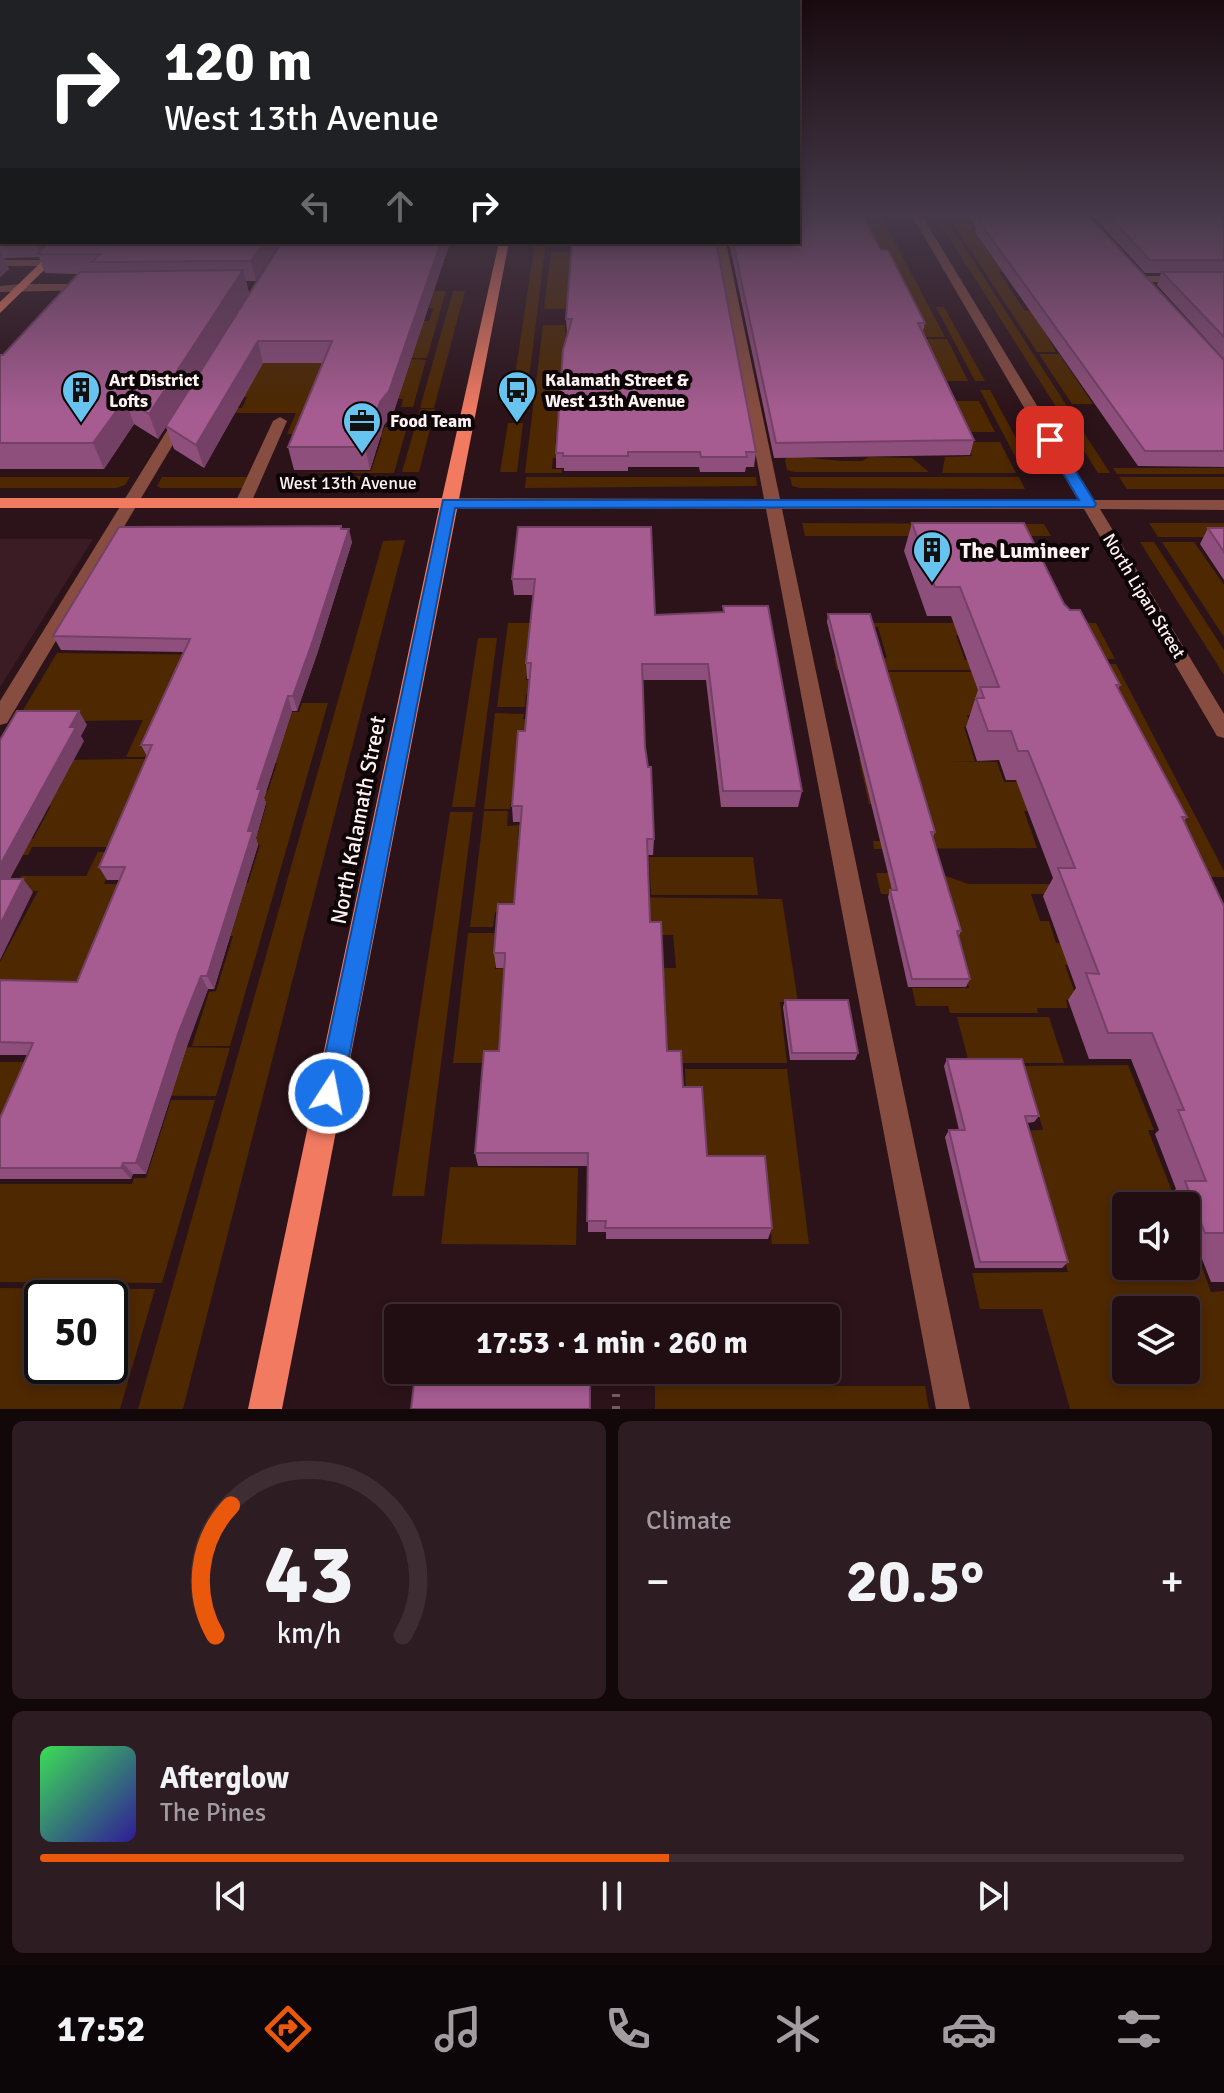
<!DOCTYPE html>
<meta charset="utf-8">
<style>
body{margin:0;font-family:Signika,sans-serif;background:#2d1c21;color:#f1f3f6;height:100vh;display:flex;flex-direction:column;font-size:30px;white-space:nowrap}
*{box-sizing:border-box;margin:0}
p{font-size:26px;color:#a29ca0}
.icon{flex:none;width:44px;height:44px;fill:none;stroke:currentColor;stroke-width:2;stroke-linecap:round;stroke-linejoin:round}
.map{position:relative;height:1409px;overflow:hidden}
.details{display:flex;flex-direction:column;gap:12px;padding:12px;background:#12080a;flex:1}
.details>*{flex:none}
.guide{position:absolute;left:0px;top:0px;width:800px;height:244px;box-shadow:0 4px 12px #0003,0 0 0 2px #3e2e33;background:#202124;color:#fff;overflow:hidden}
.controls{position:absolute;left:1112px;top:1192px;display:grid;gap:16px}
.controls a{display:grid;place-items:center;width:88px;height:88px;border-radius:8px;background:#210e13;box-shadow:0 4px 12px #0003,0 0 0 2px #3e2e33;font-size:40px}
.speed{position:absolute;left:24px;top:1280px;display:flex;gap:16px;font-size:40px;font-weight:700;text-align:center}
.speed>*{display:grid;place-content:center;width:104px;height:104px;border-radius:50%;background:#210e13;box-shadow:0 4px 12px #0003,0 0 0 2px #3e2e33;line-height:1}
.speed .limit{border:4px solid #111;border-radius:12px;background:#fff;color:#111}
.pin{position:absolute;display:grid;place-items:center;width:68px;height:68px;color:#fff;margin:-34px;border-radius:16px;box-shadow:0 4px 12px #0006}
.me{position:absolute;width:88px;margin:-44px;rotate:11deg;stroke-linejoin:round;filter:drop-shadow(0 0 6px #0008)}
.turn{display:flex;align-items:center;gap:28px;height:168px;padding:0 32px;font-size:36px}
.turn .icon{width:104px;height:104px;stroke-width:2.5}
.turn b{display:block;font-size:56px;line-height:68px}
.lanes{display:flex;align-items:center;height:76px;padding:0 32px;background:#0003;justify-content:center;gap:40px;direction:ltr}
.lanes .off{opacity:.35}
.big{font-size:60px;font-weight:800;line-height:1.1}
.details .tile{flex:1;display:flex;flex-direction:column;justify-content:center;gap:12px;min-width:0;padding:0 28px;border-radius:12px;background:#2d1c21}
.details .dial{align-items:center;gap:0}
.dial svg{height:208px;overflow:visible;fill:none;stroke:#3e2e33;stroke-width:7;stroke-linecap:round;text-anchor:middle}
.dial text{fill:#f1f3f6;stroke:none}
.song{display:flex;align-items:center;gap:24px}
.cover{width:96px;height:96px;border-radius:12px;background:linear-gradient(135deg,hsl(130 70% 55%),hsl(250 70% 35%))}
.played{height:8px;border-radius:4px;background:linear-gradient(90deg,#ea580c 55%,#3e2e33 55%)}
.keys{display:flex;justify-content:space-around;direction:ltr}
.heat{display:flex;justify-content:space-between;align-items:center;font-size:44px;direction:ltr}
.details .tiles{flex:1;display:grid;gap:12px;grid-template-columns:1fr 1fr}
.tile:last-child{grid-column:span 2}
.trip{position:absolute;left:384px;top:1304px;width:456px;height:80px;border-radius:8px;background:#210e13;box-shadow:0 4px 12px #0003,0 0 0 2px #3e2e33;font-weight:800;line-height:80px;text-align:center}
.dock{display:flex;height:128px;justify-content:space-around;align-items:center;background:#0d0608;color:#a29ca0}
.dock .icon{width:56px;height:56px}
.dock .selected{color:#ea580c}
.dock b{font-size:36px;color:#f1f3f6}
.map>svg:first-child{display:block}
.built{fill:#3c1c24}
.green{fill:#4d2800;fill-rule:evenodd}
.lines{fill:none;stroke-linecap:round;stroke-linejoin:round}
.path{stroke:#725e62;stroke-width:8;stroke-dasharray:3 9;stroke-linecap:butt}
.minor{fill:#864d40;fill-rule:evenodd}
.major{fill:#f17a61;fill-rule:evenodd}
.wall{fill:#8f4f7d}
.shaded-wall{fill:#744066}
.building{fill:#a65c91;stroke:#744066;stroke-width:2}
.route{fill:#1a73e8;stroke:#114b97;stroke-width:2}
.labels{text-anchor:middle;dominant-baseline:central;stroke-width:8;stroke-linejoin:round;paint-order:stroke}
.far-poi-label{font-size:18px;font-weight:bold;fill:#fdf1f3;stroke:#0d0405;text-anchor:start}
.far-street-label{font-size:18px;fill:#fdf1f3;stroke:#0d0405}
.poi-label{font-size:22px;font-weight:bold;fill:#fdf1f3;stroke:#0d0405;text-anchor:start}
.street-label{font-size:22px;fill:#fdf1f3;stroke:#0d0405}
</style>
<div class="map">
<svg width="1224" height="1409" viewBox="0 0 1224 1409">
<rect width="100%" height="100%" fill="#2c1319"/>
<polygon class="built" points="0,539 93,539 0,687"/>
<g class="green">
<polygon points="832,214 880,214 945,337 925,337"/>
<polygon points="934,214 943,214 1110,473 1098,473"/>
<polygon points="947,214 967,214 973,221 978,222 971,230 978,235 995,263 1040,263 999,272 1025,311 1033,311 1056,352 1037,352"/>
<polygon points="535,242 546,242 526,402 511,402"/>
<polygon points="551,252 571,252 566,309 544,309"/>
<polygon points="434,291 446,291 427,358 408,358 421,321 429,321 433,309 429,308"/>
<polygon points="453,291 465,291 434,408 420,408"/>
<polygon points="936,307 944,307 985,381 975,381"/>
<polygon points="543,325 565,325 565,332 571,333 593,391 560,391 555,445 564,446 563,458 553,458 552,469 562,469 562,473 525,473"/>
<polygon points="917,339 947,339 968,381 928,381"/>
<polygon points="247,351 426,360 413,407 401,407 403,399 395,398 301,434 287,434 296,413 233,413 236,408 242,408 247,397 209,397"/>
<polygon points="1039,354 1059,354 1093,404 1072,404"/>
<polygon points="980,390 990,390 1035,473 1024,473"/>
<polygon points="942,401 979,401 995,432 961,432"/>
<polygon points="420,409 435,409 419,472 402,472"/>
<polygon points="508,423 523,423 517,472 500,472"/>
<polygon points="385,427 407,427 394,473 299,473 371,471 382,438 339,437 340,433 382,433"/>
<polygon points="966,442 1000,442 1016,473 942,473 945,457 972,456"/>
<polygon points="789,456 843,461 862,461 869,457 912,458 929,472 794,472 787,470 785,460"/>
<polygon points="1113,468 1224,468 1224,474 1117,474"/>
<polygon points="316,476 392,476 389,487 312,487"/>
<polygon points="0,477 130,477 125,485 116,488 0,488"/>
<polygon points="162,477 250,477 245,488 161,488 157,486"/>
<polygon points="526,477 756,477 757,486 525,488"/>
<polygon points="790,477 1019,477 1025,489 800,488 792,486"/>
<polygon points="1119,477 1224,477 1224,489 1127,489"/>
<polygon points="802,523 1044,524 1051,536 805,536"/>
<polygon points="1149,523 1224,523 1224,537 1158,537"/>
<polygon points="405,540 183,1409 138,1409 383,541"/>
<polygon points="1140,542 1154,542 1224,650 1224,675"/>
<polygon points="1162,542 1194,542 1224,585 1224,637"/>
<polygon points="508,623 543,623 529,653 526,680 535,680 534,693 526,694 525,707 497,707"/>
<polygon points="828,623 1096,623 1115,659 1082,659 956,635 965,660 976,661 979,670 837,670 834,658 887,658 878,627 829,627"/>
<polygon points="478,638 497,638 475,807 452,807"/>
<polygon points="57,653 224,655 169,757 126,757 143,720 16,722"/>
<polygon points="1086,664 1116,664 1224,871 1224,877 1180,877"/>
<polygon points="880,672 979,672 1007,715 967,715 970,726 964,727 975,761 908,761"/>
<polygon points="302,703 328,703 230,1046 192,1046 209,992 216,991 233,936 227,936 243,883 248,883 260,845 245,844 248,834 258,833 267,803 258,802 261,792 268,791 277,763 272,762 290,712 299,712"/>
<polygon points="495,713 524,714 523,719 533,719 523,800 511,800 510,809 484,809"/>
<polygon points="127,759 156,759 121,847 32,847 28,855 0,855 0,839 33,839 51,806 0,806 6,761"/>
<polygon points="859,759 997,762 1004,782 1018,782 1066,811 1024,811 1037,848 874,849 873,841 934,841 923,804 869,804"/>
<polygon points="484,811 508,811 507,826 519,825 515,896 782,899 798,1002 780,1002 787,1063 657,1063 621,968 676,968 673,935 623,935 621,912 495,912 493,927 470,927"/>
<polygon points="450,812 473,812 424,1196 392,1196"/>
<polygon points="98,852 117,852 104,884 157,884 86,991 0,990 0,962 38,891 14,890 21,876 86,876"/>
<polygon points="753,857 758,895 651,895 649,857"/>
<polygon points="876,873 938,873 968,884 1071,884 1075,894 1031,894 1040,921 1049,921 1056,943 1092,943 1087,965 1065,965 1077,999 1066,1000 1068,1008 1037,1008 1038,1013 950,1013 948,1006 916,1006 912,988 969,988 956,941 960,941 947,894 881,894"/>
<polygon points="468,933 498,933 495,969 506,968 513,1063 453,1063"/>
<polygon points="957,1017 1049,1017 1064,1063 969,1063"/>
<polygon points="177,1047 230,1048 216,1096 25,1095"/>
<polygon points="0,1062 36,1062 0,1147"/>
<path d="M1128,1065l26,65h-6l27,69h-21l2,7h-30v60l75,-2 10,28 13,-1v118h-154l-28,-100h-62l-8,-36 96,-1 -32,-108 -31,-33 38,-1 -19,-64zM1126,1310h60v60h-60z"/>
<polygon points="685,1069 787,1069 809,1244 772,1244 764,1166 689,1166 706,1136 703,1097 686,1096"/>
<polygon points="171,1100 215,1100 162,1283 0,1282 0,1184 132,1184 134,1178 146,1178"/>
<polygon points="450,1167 578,1168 576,1245 441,1244"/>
<path d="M0,1288l155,1 -35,120h-120zM42,1298h68v68h-68z"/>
<polygon points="655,1386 925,1386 929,1409 655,1409"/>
</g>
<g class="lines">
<polyline class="path" points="616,1370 616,1409"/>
<g class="minor">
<polygon points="911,214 921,214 1094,500 1224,500 1224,510 1100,509 1224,714 1224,738 1217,736 1084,509 782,509 970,1409 936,1409 766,509 448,508 440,503 448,498 764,499 716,242 726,242 780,499 1078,500"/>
<polygon points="0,260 47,260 53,263 47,266 0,266"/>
<polygon points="1224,276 1224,282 1140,282 1134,279 1140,276"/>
<polygon points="22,284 93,284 99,287 93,290 0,292 0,286"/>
<polygon points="183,412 190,416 7,723 0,725 0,701 176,416"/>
<polygon points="280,417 287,421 251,503 249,506 237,506 235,503 273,421"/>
</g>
<g class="major">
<polygon points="62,242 73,242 0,313 0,302"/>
<polygon points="499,242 509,242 282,1409 248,1409 439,508 0,508 0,498 442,498"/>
</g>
</g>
<g class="wall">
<polygon points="0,214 2,214 2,242 280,242 256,281 246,281 249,293 186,395 282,242 450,242 393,414 384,425 370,470 294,470 288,447 323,363 263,363 204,468 174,449 166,427 158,439 134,424 104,469 0,469 0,355 3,355 78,274 45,273 39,257 4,258 9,269 0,277"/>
<polygon points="968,214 1087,214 1224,360 1224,467 1138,466 975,232 976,226"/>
<polygon points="1091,214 1216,214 1224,220 1224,359 1157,285 1161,273 1145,273"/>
<polygon points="572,242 756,452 754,467 746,467 745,472 700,472 699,467 628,467 628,471 564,471 564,468 556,468 556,453 569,332 567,332 566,319"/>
<polygon points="729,242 798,242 881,250 925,323 923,331 974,440 970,455 774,458"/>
<polygon points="912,523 1064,604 1120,685 1118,689 1187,817 1184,821 1224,906 1224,1282 1211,1282 1200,1254 1186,1254 1186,1206 1161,1206 1160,1203 1176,1189 1155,1134 1159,1130 1131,1059 1089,1059 1068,1000 1076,988 1043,896 1053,878 1016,780 1006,780 999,760 977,761 966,727 978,690 951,616 927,616 904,551"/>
<polygon points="341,526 352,542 317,654 297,711 292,711 264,798 266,803 256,838 258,845 214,989 208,989 187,1046 146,1174 133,1174 131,1179 0,1179 0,1118 27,1055 0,1055 0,980 77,982 120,880 107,880 99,867 147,756 141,745 183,652 61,650 53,636"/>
<polygon points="518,527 655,615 723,612 723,606 802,791 798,807 721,807 706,680 643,680 645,747 654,839 653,855 647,855 650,922 667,1051 683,1087 707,1156 772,1228 768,1239 606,1239 606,1232 588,1232 588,1166 478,1166 475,1153 499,1051 505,968 496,968 494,953 514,904 520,822 513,822 512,806 525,731 529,679 527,679 526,663 533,595 514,595 512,579"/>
<polygon points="1208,528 1224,528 1224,580 1200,544"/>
<polygon points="828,614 935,832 933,837 961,931 958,938 970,979 966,987 908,987 888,897 890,890 892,890 827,622"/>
<polygon points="785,1000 858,1053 855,1060 790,1060 783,1007"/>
<polygon points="947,1059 1039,1116 1034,1122 1027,1123 1068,1262 1062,1268 975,1268 945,1137 949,1130 959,1130 944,1066"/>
</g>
<g class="shaded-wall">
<polygon points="36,242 58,242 41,254"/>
<polygon points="264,242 280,242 256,281 251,261"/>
<polygon points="441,242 450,242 393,414 384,425 370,470 365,447 380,402"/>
<polygon points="0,250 9,269 0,277"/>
<polygon points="243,270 249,293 158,439 149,414"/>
<polygon points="258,341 263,363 204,468 196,445"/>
<polygon points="125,399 134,424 104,469 93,443"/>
<polygon points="349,529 352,542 317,654 297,711 293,696"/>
<polygon points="288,696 292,711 264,798 266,803 256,838 258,845 214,989 207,976 248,831 257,789"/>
<polygon points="79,711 87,725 81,736 84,741 3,892 0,889 0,865"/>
<polygon points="23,879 33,892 0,960 0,925"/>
<polygon points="201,976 208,989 187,1046 146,1174 136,1163 178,1034"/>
<polygon points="123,1163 133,1174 131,1179 121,1168"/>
</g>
<g class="building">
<rect x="0" y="214" width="2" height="24"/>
<polygon points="798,214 862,214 881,250 888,250 925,323 918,323 974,440 776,443 733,242 798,242"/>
<polygon points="980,214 1087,214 1224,360 1224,451 1145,451 978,220 984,220"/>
<polygon points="1107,214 1216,214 1224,220 1224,260 1150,260"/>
<polygon points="50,242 264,242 251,261 92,262 100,254 37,254"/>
<polygon points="282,242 441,242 389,391 380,402 365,447 288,447 332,341 258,341 196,445 166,426"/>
<polygon points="572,242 716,242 756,452 746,452 747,457 701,457 700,452 628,452 628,456 563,456 563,453 556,453 563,350 572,319 566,319"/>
<polygon points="243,270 149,414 125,399 93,443 0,443 0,355 3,355 80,272"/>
<polygon points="1162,272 1224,272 1224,337"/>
<polygon points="912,523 1024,523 1064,604 1070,610 1080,610 1120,685 1116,685 1187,817 1182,817 1224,906 1224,1233 1205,1233 1185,1181 1206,1181 1178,1110 1184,1110 1152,1033 1108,1033 1086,973 1099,974 1058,868 1075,868 1028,751 1018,751 1011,731 988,731 976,698 984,698 980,687 999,687 960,587 935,587"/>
<polygon points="341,526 341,529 349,529 313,640 293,696 288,696 257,789 261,789 248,831 253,831 207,976 201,976 178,1034 136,1163 123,1163 121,1168 0,1168 0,1118 33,1043 0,1042 0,980 77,982 125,867 99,867 152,745 141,745 190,639 53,636 119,527"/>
<polygon points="518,527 651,527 655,615 724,612 723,606 768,606 802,791 723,791 708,664 642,664 645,747 648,767 651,767 654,839 647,839 650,922 661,922 667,1051 681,1051 683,1087 702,1087 707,1156 765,1156 772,1228 605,1228 606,1221 587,1221 588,1153 475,1153 484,1051 499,1051 505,957 505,953 494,953 498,904 514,904 522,806 512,806 518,731 525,731 531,663 526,663 535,579 512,579"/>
<polygon points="1208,528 1224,528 1224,552"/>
<polygon points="828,614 870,614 935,832 931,832 961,931 957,931 970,979 912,979 890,890 897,890"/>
<polygon points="17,711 79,711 70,727 76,727 0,865 0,740"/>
<polygon points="0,879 23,879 0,925"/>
<polygon points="785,1000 848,1000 858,1053 792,1053"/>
<polygon points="947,1059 1022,1059 1039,1116 1025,1116 1068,1262 980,1262 949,1130 965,1130"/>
<polygon points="415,1376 590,1377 590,1409 411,1409"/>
</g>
<linearGradient id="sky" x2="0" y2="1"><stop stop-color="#180a0e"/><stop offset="0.52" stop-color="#453949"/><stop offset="1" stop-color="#453949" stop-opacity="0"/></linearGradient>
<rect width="1224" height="411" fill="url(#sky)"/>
<polygon class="route" points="1046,438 1055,438 1096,504 1094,507 455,508 342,1093 338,1102 329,1106 320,1102 317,1093 443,500 1079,500 1044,440"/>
<defs>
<symbol id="building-pin" viewBox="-11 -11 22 30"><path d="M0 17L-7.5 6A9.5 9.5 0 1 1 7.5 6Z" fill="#66c4ef" stroke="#0d0405"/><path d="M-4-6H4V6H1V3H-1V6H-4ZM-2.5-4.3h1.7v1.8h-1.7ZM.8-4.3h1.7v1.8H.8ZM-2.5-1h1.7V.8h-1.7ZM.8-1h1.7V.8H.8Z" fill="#111"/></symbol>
<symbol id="bus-pin" viewBox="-11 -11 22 30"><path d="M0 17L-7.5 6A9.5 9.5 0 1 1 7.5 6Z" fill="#66c4ef" stroke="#0d0405"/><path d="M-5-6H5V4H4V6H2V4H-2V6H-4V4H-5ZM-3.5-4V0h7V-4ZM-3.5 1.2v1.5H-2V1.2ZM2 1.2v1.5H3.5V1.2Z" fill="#111"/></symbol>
<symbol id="office-pin" viewBox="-11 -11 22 30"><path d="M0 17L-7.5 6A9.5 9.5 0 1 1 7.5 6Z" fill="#66c4ef" stroke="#0d0405"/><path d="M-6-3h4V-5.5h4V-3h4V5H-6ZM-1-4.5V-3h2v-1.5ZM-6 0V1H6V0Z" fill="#111"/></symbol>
</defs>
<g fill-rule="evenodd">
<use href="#building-pin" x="59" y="368" width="44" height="60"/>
<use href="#bus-pin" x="495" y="368" width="44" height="60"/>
<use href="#office-pin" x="340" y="399" width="44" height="60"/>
<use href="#building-pin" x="910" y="528" width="44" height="60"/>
</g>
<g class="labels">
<g class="far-poi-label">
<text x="109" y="380">Art District<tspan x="109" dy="21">Lofts</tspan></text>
<text x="545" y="380">Kalamath Street &amp;<tspan x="545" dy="21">West 13th Avenue</tspan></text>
<text x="390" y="421">Food Team</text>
</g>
<g class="far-street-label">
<text x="348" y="483">West 13th Avenue</text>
<text transform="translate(1144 596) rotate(59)">North Lipan Street</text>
</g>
<g class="poi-label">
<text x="960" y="550">The Lumineer</text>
</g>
<g class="street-label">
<text transform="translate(358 820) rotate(-79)">North Kalamath Street</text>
</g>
</g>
</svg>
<div class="controls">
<a><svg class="icon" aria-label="sound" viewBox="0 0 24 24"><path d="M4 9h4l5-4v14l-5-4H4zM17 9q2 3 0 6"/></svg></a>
<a><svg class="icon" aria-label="layers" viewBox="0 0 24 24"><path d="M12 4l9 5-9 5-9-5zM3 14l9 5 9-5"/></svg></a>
</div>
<div class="speed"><div class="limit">50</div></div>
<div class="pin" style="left:1050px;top:440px;background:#d93025"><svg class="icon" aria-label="arrive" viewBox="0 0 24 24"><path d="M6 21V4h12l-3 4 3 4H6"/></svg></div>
<svg class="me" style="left:329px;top:1093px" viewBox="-20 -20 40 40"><circle r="17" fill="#1a73e8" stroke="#fff" stroke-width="3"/><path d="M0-11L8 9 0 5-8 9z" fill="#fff"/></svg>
<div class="trip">17:53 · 1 min · 260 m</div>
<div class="guide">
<div class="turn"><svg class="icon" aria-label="right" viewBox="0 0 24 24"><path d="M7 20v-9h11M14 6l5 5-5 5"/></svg><div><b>120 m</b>West 13th Avenue</div></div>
<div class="lanes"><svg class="icon off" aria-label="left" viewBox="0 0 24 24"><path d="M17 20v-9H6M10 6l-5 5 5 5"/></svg><svg class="icon off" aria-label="ahead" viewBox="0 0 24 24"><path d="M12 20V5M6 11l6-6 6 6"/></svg><svg class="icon" aria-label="right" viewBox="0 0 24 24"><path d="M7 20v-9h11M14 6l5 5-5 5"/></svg></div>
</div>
</div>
<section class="details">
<div class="tiles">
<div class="tile dial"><svg viewBox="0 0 100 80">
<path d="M14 69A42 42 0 1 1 86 69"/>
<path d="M14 69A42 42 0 0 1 20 19" stroke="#ea580c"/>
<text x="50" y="56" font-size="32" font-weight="700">43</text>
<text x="50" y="72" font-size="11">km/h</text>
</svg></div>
<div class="tile"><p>Climate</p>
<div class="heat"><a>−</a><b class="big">20.5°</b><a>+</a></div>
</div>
<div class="tile">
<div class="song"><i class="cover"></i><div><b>Afterglow</b><p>The Pines</p></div></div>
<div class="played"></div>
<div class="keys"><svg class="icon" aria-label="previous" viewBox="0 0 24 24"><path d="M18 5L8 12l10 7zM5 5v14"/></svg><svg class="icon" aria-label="pause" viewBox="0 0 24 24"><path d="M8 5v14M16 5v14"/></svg><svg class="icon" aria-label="next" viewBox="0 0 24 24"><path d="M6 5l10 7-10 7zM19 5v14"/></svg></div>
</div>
</div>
</section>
<nav class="dock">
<b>17:52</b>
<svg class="icon selected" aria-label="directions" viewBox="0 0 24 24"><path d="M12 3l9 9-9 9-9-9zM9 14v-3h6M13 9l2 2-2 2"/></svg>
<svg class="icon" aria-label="music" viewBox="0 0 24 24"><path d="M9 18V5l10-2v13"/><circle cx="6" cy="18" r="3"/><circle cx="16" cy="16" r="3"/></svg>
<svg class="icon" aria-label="phone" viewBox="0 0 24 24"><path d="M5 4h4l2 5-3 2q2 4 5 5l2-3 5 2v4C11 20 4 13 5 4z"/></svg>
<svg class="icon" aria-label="climate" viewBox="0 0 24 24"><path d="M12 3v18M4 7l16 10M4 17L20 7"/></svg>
<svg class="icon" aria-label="car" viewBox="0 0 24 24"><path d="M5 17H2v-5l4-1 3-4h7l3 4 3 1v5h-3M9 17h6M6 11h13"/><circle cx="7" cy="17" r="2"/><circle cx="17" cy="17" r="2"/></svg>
<svg class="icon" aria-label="filters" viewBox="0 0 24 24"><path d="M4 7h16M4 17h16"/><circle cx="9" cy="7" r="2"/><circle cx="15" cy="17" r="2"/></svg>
</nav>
